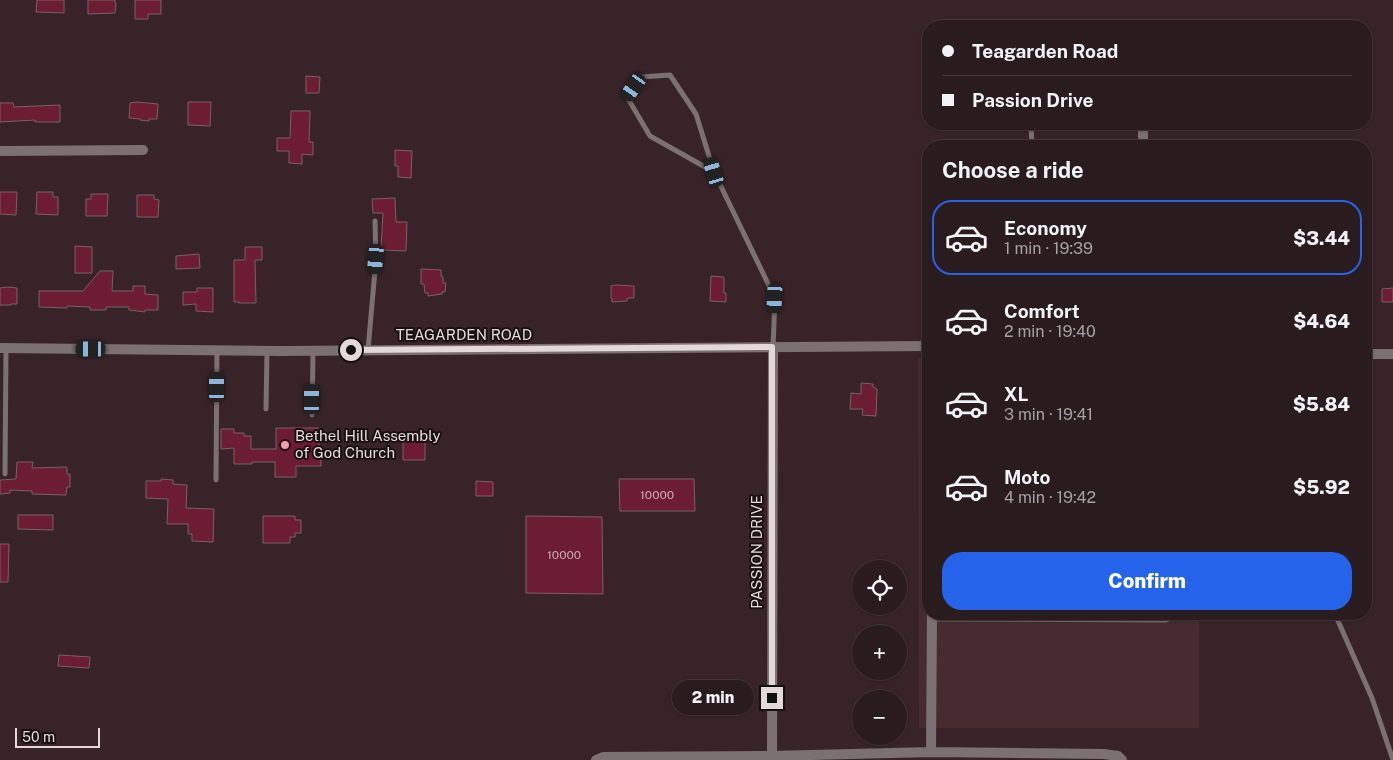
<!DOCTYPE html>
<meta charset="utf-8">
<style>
body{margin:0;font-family:"Public Sans",sans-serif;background:#36282b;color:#f1f3f6;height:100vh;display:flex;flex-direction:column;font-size:19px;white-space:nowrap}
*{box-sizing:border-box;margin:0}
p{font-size:16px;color:#a5a1a4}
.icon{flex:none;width:28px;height:28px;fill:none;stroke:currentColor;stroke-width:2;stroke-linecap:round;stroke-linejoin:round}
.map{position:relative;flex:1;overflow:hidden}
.details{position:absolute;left:922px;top:140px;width:450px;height:480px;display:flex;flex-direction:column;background:#2a1b1e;border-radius:20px;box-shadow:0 1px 4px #0004,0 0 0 1px #46393c}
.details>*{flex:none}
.top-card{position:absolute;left:922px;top:20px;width:450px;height:110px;border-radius:20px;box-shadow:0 1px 4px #0004,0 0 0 1px #46393c;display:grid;align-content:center;height:110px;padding:0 20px;background:#2a1b1e}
.tools{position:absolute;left:852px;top:560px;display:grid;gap:10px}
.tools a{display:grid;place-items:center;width:55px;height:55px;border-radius:50%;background:#2a1b1e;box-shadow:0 1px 4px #0004,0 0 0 1px #46393c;font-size:25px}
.scale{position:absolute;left:15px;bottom:12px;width:85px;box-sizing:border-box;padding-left:5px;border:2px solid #e5d8da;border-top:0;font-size:14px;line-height:18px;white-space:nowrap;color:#e5d8da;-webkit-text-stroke:4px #191012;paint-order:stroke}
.end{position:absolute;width:22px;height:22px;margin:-11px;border:6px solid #e5d8da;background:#111;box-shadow:0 0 0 2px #111}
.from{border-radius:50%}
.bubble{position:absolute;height:35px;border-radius:18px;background:#2a1b1e;box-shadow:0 1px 4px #0004,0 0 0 1px #46393c;font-size:16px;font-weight:800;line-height:35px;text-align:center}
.car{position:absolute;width:15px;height:30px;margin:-15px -8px;border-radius:6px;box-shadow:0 0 4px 1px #0007;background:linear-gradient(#222 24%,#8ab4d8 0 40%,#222 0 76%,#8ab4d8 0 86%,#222 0)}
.top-card b{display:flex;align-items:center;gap:18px;height:48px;font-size:19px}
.top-card b+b{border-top:1px solid #46393c}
.top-card i{width:12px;height:12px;background:#f1f3f6}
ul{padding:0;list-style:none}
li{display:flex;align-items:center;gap:15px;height:75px;margin:0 10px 8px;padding:0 10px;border:2px solid transparent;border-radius:20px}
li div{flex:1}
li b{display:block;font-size:19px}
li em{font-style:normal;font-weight:800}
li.current{border-color:#2563eb}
li>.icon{width:45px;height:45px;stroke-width:1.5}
h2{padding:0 20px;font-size:22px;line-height:60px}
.button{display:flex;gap:10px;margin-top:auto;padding:10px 20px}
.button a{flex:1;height:58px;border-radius:20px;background:#2563eb;color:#fff;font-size:20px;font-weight:800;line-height:58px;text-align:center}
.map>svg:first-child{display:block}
</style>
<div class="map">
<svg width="1393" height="760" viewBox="0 0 1393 760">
<rect width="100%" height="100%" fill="#382428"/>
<path fill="#462c30" d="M 918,358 L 929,358 L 929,614 L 1199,614 L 1199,728 L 919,728 Z"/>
<path fill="#6c1c33" stroke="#786165" d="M 37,0 L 64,0 L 64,13 L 36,12 Z
M 88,0 L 115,0 L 115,3 L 116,3 L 115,13 L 88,14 Z
M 135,0 L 161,0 L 161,14 L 148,14 L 148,19 L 135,19 Z
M 306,76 L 320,77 L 319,93 L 306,93 Z
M 137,102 L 158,104 L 157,119 L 149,119 L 149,121 L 140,120 L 140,119 L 129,118 L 130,103 Z
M 188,102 L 211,102 L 210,126 L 188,125 Z
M 0,103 L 13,103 L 14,107 L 60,105 L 60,122 L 35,122 L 35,120 L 0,122 Z
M 291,111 L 310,111 L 309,142 L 313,142 L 313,155 L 302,154 L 302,164 L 289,163 L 289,151 L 277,151 L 277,138 L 290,138 Z
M 395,150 L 412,151 L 411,178 L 398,177 L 398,166 L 395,166 Z
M 0,192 L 17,192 L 16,215 L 0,214 Z
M 37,192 L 53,192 L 53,197 L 58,197 L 58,215 L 36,214 Z
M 91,194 L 108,194 L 107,216 L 86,216 L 86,199 L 91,199 Z
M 137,195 L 154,195 L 154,199 L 159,200 L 158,217 L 137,217 Z
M 395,198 L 396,222 L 407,222 L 406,251 L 381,250 L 383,213 L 373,213 L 372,199 Z
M 75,246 L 92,247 L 92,273 L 75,273 Z
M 245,247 L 262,247 L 262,260 L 255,260 L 256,303 L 239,303 L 239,302 L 234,302 L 234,260 L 245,260 Z
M 199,254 L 200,268 L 176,269 L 176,256 Z
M 421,269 L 441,270 L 441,276 L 443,277 L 443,283 L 446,283 L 445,292 L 442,292 L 442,294 L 428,296 L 428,293 L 425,293 L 424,284 L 421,284 Z
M 100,271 L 113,271 L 112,291 L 133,291 L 133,286 L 145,286 L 145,294 L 158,295 L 158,310 L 145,310 L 145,312 L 129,310 L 129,307 L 106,307 L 106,310 L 90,310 L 90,307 L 67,306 L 67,308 L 39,307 L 39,291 L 83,291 Z
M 711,276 L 724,277 L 724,293 L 726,293 L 726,302 L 710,301 Z
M 616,285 L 634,286 L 634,298 L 627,298 L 627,301 L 612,302 L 612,298 L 611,298 L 611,286 Z
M 8,287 L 17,288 L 17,304 L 11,304 L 11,305 L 0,305 L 0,288 Z
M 197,288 L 213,288 L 213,312 L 196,311 L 196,304 L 183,305 L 183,292 L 197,292 Z
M 1393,288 L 1393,302 L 1382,302 L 1382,289 Z
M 861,383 L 873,384 L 873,387 L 877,389 L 876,416 L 862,415 L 863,409 L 850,409 L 851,393 L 861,394 Z
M 276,428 L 319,428 L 319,454 L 321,454 L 321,466 L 296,466 L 296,477 L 275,477 L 275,462 L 252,462 L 252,464 L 234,464 L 234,448 L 221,449 L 221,429 L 234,429 L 234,433 L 244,433 L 244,436 L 251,436 L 251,449 L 276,449 Z
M 403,441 L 425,441 L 425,460 L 403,460 Z
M 17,462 L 33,462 L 32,468 L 67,467 L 67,474 L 70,474 L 70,487 L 67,487 L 66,495 L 32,494 L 32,491 L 10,490 L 10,493 L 0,494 L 0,480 L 16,479 Z
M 161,479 L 173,480 L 173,484 L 187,485 L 186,508 L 214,509 L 213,542 L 192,541 L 192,534 L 188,534 L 188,524 L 167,524 L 168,499 L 146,498 L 146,481 L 161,481 Z
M 619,479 L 694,479 L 695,511 L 620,511 Z
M 476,481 L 493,482 L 493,496 L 476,496 Z
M 18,515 L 53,515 L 53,530 L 18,529 Z
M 263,516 L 295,516 L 295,520 L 301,520 L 301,533 L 295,533 L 295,537 L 290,537 L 290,543 L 263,543 Z
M 526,516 L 602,517 L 603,594 L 526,593 Z
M 0,544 L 9,544 L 8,582 L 0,582 Z
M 59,655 L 90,657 L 89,668 L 58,666 Z"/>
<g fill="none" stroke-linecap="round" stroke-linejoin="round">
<path stroke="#7b7072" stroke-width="5" d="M 1031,124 L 1032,146
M 714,172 L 650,136 L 627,97 L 641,77 L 670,75 L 696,114 L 714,172 L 775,298 L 773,347
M 368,350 L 376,259 L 375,221
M 266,409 L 267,351
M 312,415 L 313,351
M 5,474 L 6,348
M 216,480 L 217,350
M 1335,614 L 1372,698 L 1393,760
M 932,619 L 1166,620 L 1177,616 L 1178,614"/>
<path stroke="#7b7072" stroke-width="10" d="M 1143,146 L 1143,124
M 0,151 L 143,150
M 931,752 L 932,614
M 772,756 L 773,347
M 596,760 L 603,757 L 772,756 L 931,752 L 1104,754 L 1118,756 L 1122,760"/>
<path stroke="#7b7072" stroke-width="10" d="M 0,348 L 282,351 L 929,346
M 1366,354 L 1393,354"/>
</g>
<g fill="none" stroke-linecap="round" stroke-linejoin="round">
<path stroke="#e5d8da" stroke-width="6" d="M 351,350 L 772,347 L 772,698"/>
</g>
<circle fill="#f39aab" stroke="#191012" stroke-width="2" cx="285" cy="445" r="5"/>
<g text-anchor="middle" stroke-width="4" stroke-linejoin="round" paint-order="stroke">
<g font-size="12" fill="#c7a9b0">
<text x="657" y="499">10000</text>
<text x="564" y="559">10000</text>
</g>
<g font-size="15" fill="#e5d8da" stroke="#191012">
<text x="464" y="340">TEAGARDEN ROAD</text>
<text transform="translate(757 552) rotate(-90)" y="5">PASSION DRIVE</text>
</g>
<g font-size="15" fill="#e5d8da" stroke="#191012" text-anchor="start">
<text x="295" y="441">Bethel Hill Assembly<tspan x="295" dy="17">of God Church</tspan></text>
</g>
</g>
</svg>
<div class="tools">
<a><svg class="icon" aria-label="locate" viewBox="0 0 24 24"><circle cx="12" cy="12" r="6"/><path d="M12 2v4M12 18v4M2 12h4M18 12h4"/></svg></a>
<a>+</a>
<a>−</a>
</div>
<div class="scale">50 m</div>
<i class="end from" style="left:351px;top:350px"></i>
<i class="end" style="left:772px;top:698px"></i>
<div class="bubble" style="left:672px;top:680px;width:82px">2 min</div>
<i class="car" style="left:634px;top:87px;rotate:215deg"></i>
<i class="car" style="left:714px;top:172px;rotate:343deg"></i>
<i class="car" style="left:376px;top:259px;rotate:185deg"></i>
<i class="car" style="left:775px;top:298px;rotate:183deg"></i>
<i class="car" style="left:91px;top:349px;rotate:270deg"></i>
<i class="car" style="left:217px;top:387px;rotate:0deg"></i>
<i class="car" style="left:312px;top:399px;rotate:0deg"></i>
<div class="top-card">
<b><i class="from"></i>Teagarden Road</b>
<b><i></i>Passion Drive</b>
</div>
<section class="details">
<h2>Choose a ride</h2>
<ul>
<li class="current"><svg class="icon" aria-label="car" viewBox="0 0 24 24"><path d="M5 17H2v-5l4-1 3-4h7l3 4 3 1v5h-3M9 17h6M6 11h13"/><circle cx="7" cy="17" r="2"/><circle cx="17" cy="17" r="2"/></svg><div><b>Economy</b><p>1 min · 19:39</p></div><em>$3.44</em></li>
<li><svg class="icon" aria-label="car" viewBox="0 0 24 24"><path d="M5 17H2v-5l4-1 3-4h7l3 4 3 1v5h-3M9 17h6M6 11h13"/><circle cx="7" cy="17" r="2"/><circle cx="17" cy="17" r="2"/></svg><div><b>Comfort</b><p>2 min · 19:40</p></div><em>$4.64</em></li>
<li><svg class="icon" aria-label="car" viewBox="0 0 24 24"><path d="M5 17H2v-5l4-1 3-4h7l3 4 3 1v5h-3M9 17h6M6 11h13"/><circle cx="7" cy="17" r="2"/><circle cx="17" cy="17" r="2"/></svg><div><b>XL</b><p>3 min · 19:41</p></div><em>$5.84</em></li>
<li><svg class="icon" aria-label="car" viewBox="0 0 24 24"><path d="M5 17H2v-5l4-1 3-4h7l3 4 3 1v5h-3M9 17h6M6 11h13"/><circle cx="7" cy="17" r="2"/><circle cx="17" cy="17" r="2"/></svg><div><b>Moto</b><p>4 min · 19:42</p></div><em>$5.92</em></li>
</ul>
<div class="button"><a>Confirm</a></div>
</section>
</div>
